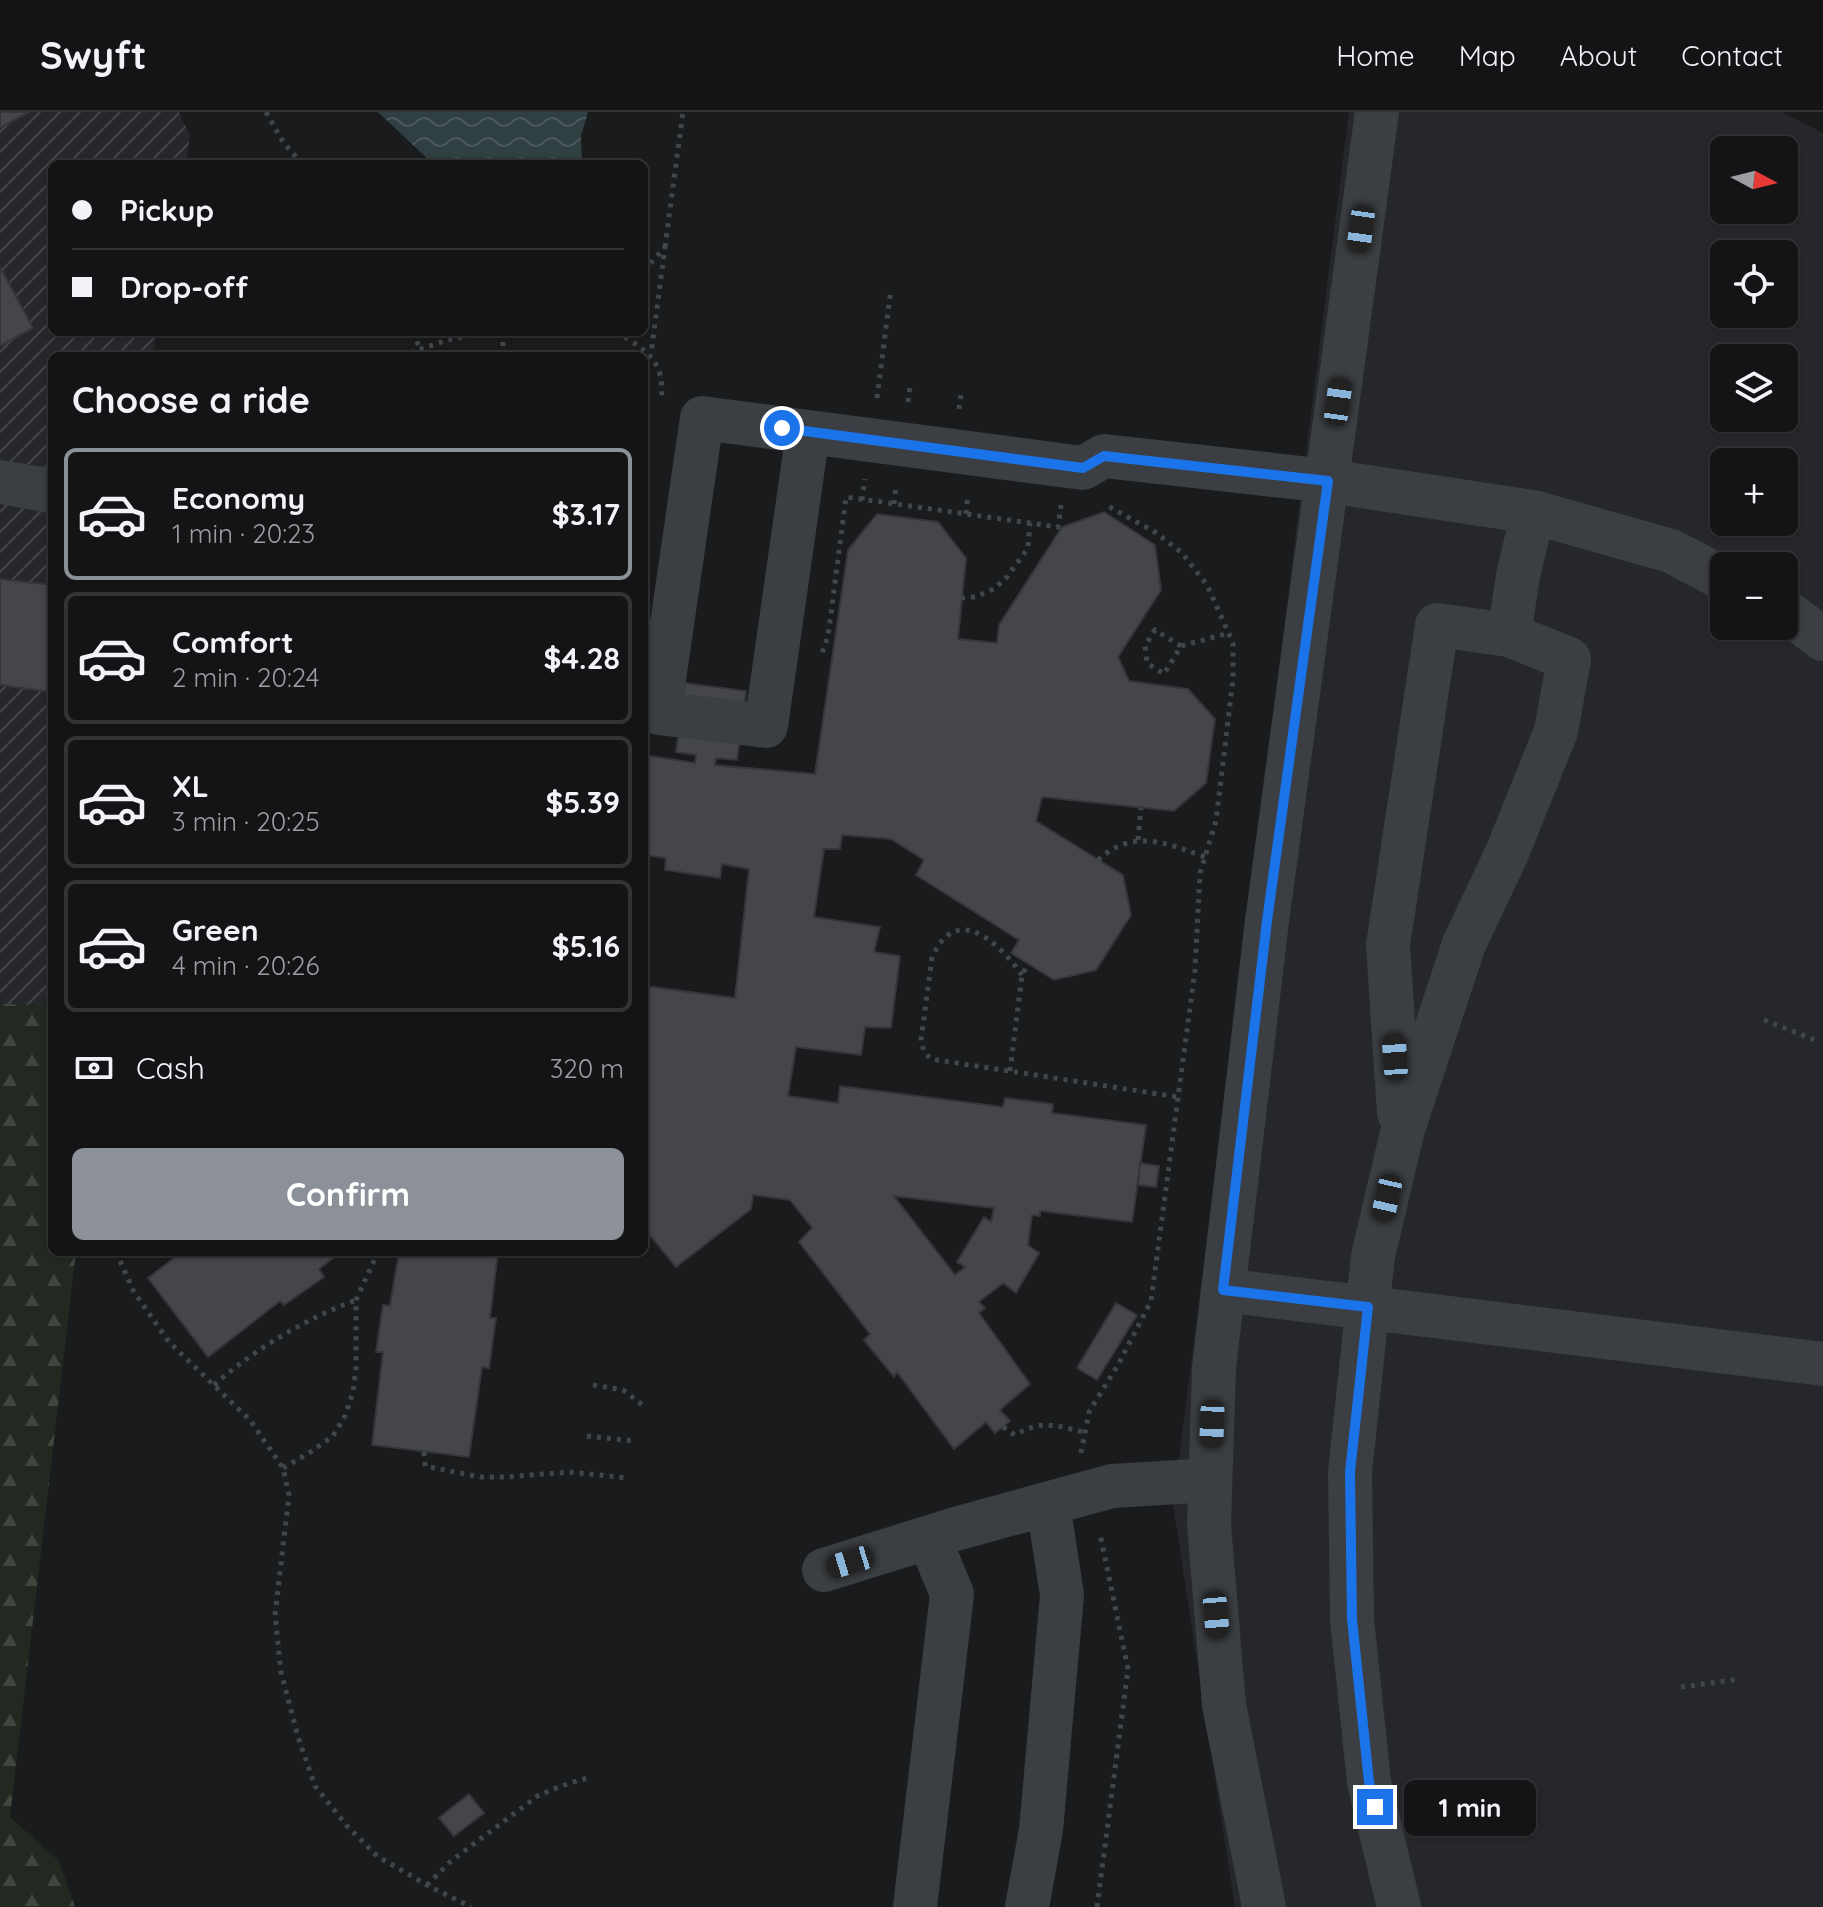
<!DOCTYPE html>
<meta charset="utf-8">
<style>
body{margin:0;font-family:Quicksand,sans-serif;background:#212123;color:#f1f3f6;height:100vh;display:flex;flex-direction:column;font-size:30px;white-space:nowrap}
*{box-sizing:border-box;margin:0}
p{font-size:26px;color:#9d9ea1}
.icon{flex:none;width:44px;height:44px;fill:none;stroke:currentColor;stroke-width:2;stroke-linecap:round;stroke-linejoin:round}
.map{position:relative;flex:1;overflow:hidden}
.side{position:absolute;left:48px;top:240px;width:600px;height:904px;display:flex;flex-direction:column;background:#141416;border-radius:12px;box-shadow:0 2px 6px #0004,0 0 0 2px #333335}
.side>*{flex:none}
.hud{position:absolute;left:48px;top:48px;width:600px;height:176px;border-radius:12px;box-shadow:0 2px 6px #0004,0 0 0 2px #333335;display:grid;align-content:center;height:176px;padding:0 24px;background:#141416}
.needle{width:52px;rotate:97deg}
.controls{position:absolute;left:1710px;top:24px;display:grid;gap:16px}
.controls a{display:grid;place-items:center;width:88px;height:88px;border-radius:12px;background:#141416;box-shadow:0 2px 6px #0004,0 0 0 2px #333335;font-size:40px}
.end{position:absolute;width:36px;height:36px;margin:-18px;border:10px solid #1a73e8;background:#fff;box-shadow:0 0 0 4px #fff}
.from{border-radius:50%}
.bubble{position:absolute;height:56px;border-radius:12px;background:#141416;box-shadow:0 2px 6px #0004,0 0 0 2px #333335;font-size:26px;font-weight:800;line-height:56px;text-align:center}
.car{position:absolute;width:24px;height:48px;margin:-24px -12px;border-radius:10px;box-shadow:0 0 6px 2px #0007;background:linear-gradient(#222 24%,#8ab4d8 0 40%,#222 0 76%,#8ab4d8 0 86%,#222 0)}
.hud b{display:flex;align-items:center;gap:28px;height:76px;font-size:30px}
.hud b+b{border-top:2px solid #333335}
.hud i{width:20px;height:20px;background:#f1f3f6}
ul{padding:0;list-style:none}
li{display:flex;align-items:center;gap:24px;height:132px;margin:0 16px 12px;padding:0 8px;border:4px solid #333335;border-radius:12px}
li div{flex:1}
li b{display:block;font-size:30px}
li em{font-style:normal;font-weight:800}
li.selected{border-color:#8c9099}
li>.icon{width:72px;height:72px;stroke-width:1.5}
h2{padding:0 24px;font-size:36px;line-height:96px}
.pay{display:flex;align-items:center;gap:20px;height:88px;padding:0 24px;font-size:30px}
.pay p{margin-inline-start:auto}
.button{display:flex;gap:16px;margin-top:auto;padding:16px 24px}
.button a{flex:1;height:92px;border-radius:12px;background:#8c9099;color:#fff;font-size:32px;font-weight:800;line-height:92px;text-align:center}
header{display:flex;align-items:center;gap:48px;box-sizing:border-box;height:112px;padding:0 40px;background:#141416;border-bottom:2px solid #333335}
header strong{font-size:38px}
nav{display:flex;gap:44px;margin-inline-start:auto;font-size:28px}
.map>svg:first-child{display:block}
</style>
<header>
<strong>Swyft</strong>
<nav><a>Home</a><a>Map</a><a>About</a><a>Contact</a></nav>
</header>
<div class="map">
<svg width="1823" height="1795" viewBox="0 0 1823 1795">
<defs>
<pattern id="industrial-furrows" width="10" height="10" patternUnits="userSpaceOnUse" patternTransform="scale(2)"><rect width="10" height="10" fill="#26272a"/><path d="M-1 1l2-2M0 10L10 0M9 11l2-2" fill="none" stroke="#434447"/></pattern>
<pattern id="forest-firs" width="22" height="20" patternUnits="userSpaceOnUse" patternTransform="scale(2)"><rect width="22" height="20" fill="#212920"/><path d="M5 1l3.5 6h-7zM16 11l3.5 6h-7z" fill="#3f463e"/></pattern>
<pattern id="water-waves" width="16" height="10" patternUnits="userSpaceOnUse" patternTransform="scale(2)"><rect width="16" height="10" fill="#2f3f42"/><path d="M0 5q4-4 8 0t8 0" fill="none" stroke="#4a585b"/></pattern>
</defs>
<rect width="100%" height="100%" fill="#1a1b1d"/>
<path fill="#26272a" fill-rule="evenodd" d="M 1349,0 L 1781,0 L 1823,21 L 1823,1795 L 1235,1795 L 1173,1393 ZM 1724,38 L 1784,38 L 1784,98 L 1724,98 ZM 1724,142 L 1784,142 L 1784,202 L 1724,202 ZM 1724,246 L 1784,246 L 1784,306 L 1724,306 ZM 1724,350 L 1784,350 L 1784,410 L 1724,410 ZM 1724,454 L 1784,454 L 1784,514 L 1724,514 Z"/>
<path fill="url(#industrial-furrows)" d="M 0,0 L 179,0 L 190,24 L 186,52 L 52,52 L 52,220 L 157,220 L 153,244 L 52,244 L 52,848 L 44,895 L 0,891 Z"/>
<path fill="url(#forest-firs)" d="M 52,867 L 52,1140 L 76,1140 L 10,1705 L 59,1749 L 75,1795 L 0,1795 L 0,891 L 44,895 L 49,868 Z"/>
<path fill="url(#water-waves)" d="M 378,0 L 588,0 L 581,24 L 582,52 L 433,52 Z"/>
<path fill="#44464a" stroke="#343639" stroke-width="2" fill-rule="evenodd" d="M 0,0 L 29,0 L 0,16 Z
M 0,155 L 33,216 L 0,234 Z
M 1104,400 L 1155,433 L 1161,478 L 1118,545 L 1129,569 L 1188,577 L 1215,607 L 1206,671 L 1174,699 L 1042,685 L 1036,709 L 1123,763 L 1131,803 L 1096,858 L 1054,868 L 1011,841 L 1019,828 L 916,763 L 924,748 L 891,727 L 842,723 L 840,737 L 824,737 L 814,805 L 880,815 L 874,840 L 900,844 L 891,916 L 865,915 L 861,943 L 796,935 L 788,984 L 838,991 L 840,974 L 1003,995 L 1005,986 L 1053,992 L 1052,1001 L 1146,1013 L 1132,1110 L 1040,1099 L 1040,1104 L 1032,1103 L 1028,1133 L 1039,1141 L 1016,1181 L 1003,1171 L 979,1190 L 985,1196 L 979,1201 L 1030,1272 L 1000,1298 L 1010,1309 L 1003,1315 L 995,1321 L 986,1310 L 954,1337 L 897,1260 L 894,1265 L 864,1228 L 870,1222 L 799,1130 L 812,1116 L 790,1088 L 753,1083 L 751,1097 L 676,1155 L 644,1116 L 644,874 L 735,886 L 749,757 L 722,752 L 720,766 L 665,758 L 666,746 L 644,743 L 644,643 L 695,651 L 696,643 L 676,640 L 685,571 L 746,579 L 737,648 L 716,646 L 715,653 L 815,662 L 848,438 L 877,402 L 938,410 L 966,446 L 958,527 L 997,531 L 999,513 L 1062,415 ZM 894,1084 L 994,1096 L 991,1110 L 984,1105 L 957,1150 L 965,1155 L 955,1163 Z
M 0,467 L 52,473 L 52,580 L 0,573 Z
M 1140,1051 L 1159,1054 L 1156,1075 L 1138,1073 Z
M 182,1140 L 341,1140 L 319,1157 L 324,1165 L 284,1193 L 280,1189 L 208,1245 L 148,1166 Z
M 399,1140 L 498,1140 L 490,1206 L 496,1206 L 489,1256 L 482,1255 L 469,1345 L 372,1333 L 383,1240 L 376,1240 L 383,1193 L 390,1194 Z
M 1116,1191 L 1137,1203 L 1097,1268 L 1077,1256 Z
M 469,1682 L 484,1701 L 454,1724 L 439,1706 Z"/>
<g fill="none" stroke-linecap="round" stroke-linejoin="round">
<path stroke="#414649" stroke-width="5" stroke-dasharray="4 6" stroke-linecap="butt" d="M 266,0 L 283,30 L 302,52
M 665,135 L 683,0
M 644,159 L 665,135 L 651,242
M 413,220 L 420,237
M 616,220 C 647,238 666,250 661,289
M 401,244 L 447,228 L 488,220
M 503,244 L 503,220
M 877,286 L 891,177
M 908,290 L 910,275
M 959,297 L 961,282
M 862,388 L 865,367
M 894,392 L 896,374
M 966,402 L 968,382
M 961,486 L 975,485 L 994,477 L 1007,465 L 1028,436 L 1030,411
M 1181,534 L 1155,518 L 1145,534 L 1147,551 L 1164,562 L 1181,534 L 1229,521
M 822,540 L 825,535 L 829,517 L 846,385 L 1058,415 L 1061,393
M 1138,728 L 1141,696
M 1098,748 C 1133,716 1166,731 1205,745
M 1022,863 C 999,831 956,789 932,846 L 921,928 L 924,940 L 931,947 L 1178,985
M 1764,908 L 1815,928
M 1010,959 L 1022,863 L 1028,852
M 116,1140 L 134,1180 L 169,1230 L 250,1308 L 283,1356 L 289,1383 L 275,1503 L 281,1560 L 298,1625 L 315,1674 L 347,1714 L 377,1744 L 427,1773 L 471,1795
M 214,1273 C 255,1237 305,1207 356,1188
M 593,1273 L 623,1278 L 645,1295
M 1003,1315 L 1015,1323 C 1043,1307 1055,1314 1084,1320
M 587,1324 L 633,1329
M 424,1340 L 425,1354 L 480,1365 L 506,1365 L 569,1360 L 628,1366
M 1081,1341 L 1089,1300 L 1119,1251 L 1151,1189 L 1195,858 L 1200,761 L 1216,709 L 1233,567 L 1233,531 L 1207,473 L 1182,441 L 1155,420 L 1104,392
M 283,1356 L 309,1341 L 333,1324 L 345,1304 L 353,1280 L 356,1256 L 356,1188 L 378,1140
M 1681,1575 L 1740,1567
M 427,1773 L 451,1749 L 539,1683 L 567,1672 L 591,1665
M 1097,1795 L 1128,1557 L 1100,1422"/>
<path stroke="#3b3e42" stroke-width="44" d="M 808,320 L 766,614 L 659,601 L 702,306 L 1083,356 L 1104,344 L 1328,369 L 1533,400 L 1671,439 L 1724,467
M 0,370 L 52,379
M 1784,498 L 1823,527
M 1399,1001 L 1388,833 L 1437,513 L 1509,523
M 1223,1178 L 1823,1252
M 824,1458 L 959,1416 L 1112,1374 L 1210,1368
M 915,1795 L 952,1482 L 929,1426
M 1027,1795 L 1041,1718 L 1062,1483 L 1048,1392
M 1264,1795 L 1224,1593 L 1209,1413 L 1214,1256 L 1267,809 L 1377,0
M 1399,1795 L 1369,1670 L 1352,1507 L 1350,1360 L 1373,1144 L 1403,1017 L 1464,832 L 1507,741 L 1556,619 L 1569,547 L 1509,523 L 1518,464 L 1533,400"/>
</g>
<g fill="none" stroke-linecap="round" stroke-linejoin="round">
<path stroke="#1a73e8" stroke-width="10" d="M 782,316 L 1083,356 L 1104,344 L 1328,369 L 1267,809 L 1223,1178 L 1368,1195 L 1350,1360 L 1352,1507 L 1369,1670 L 1375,1695"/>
</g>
</svg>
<div class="controls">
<a><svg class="needle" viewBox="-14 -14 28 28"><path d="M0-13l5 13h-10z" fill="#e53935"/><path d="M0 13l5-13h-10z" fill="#9d9ea1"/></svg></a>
<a><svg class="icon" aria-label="locate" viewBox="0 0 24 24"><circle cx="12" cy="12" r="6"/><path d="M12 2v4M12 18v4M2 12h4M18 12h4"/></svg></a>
<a><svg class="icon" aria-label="layers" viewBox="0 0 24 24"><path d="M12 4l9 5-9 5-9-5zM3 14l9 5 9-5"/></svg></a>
<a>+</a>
<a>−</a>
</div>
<i class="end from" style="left:782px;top:316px"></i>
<i class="end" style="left:1375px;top:1695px"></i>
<div class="bubble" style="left:1404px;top:1668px;width:132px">1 min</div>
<i class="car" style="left:1361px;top:117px;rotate:188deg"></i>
<i class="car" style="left:1338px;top:290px;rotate:8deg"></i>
<i class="car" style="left:1395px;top:945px;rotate:356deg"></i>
<i class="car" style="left:1387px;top:1086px;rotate:193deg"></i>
<i class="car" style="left:1212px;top:1312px;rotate:182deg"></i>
<i class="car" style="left:850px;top:1450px;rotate:253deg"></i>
<i class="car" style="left:1216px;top:1503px;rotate:175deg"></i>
<div class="hud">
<b><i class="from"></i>Pickup</b>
<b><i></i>Drop-off</b>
</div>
<section class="side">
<h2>Choose a ride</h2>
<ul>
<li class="selected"><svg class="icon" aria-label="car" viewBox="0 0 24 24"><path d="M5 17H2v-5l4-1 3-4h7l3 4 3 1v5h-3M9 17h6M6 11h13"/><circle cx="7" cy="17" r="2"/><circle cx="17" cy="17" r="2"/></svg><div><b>Economy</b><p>1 min · 20:23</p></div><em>$3.17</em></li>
<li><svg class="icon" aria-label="car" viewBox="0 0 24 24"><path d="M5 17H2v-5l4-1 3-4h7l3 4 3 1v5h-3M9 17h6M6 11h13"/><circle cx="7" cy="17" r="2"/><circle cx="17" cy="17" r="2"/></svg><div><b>Comfort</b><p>2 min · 20:24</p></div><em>$4.28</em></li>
<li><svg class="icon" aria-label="car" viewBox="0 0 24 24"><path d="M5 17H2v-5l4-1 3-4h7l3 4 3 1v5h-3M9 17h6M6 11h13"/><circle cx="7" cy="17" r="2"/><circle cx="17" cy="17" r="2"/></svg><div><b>XL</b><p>3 min · 20:25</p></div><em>$5.39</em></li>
<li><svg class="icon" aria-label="car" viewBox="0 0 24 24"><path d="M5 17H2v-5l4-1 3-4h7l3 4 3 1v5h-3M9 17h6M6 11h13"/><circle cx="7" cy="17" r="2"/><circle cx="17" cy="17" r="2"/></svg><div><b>Green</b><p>4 min · 20:26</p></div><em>$5.16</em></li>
</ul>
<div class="pay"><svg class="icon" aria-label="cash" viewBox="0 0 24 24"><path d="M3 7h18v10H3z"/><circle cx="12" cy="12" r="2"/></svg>Cash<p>320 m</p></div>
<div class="button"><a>Confirm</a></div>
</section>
</div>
